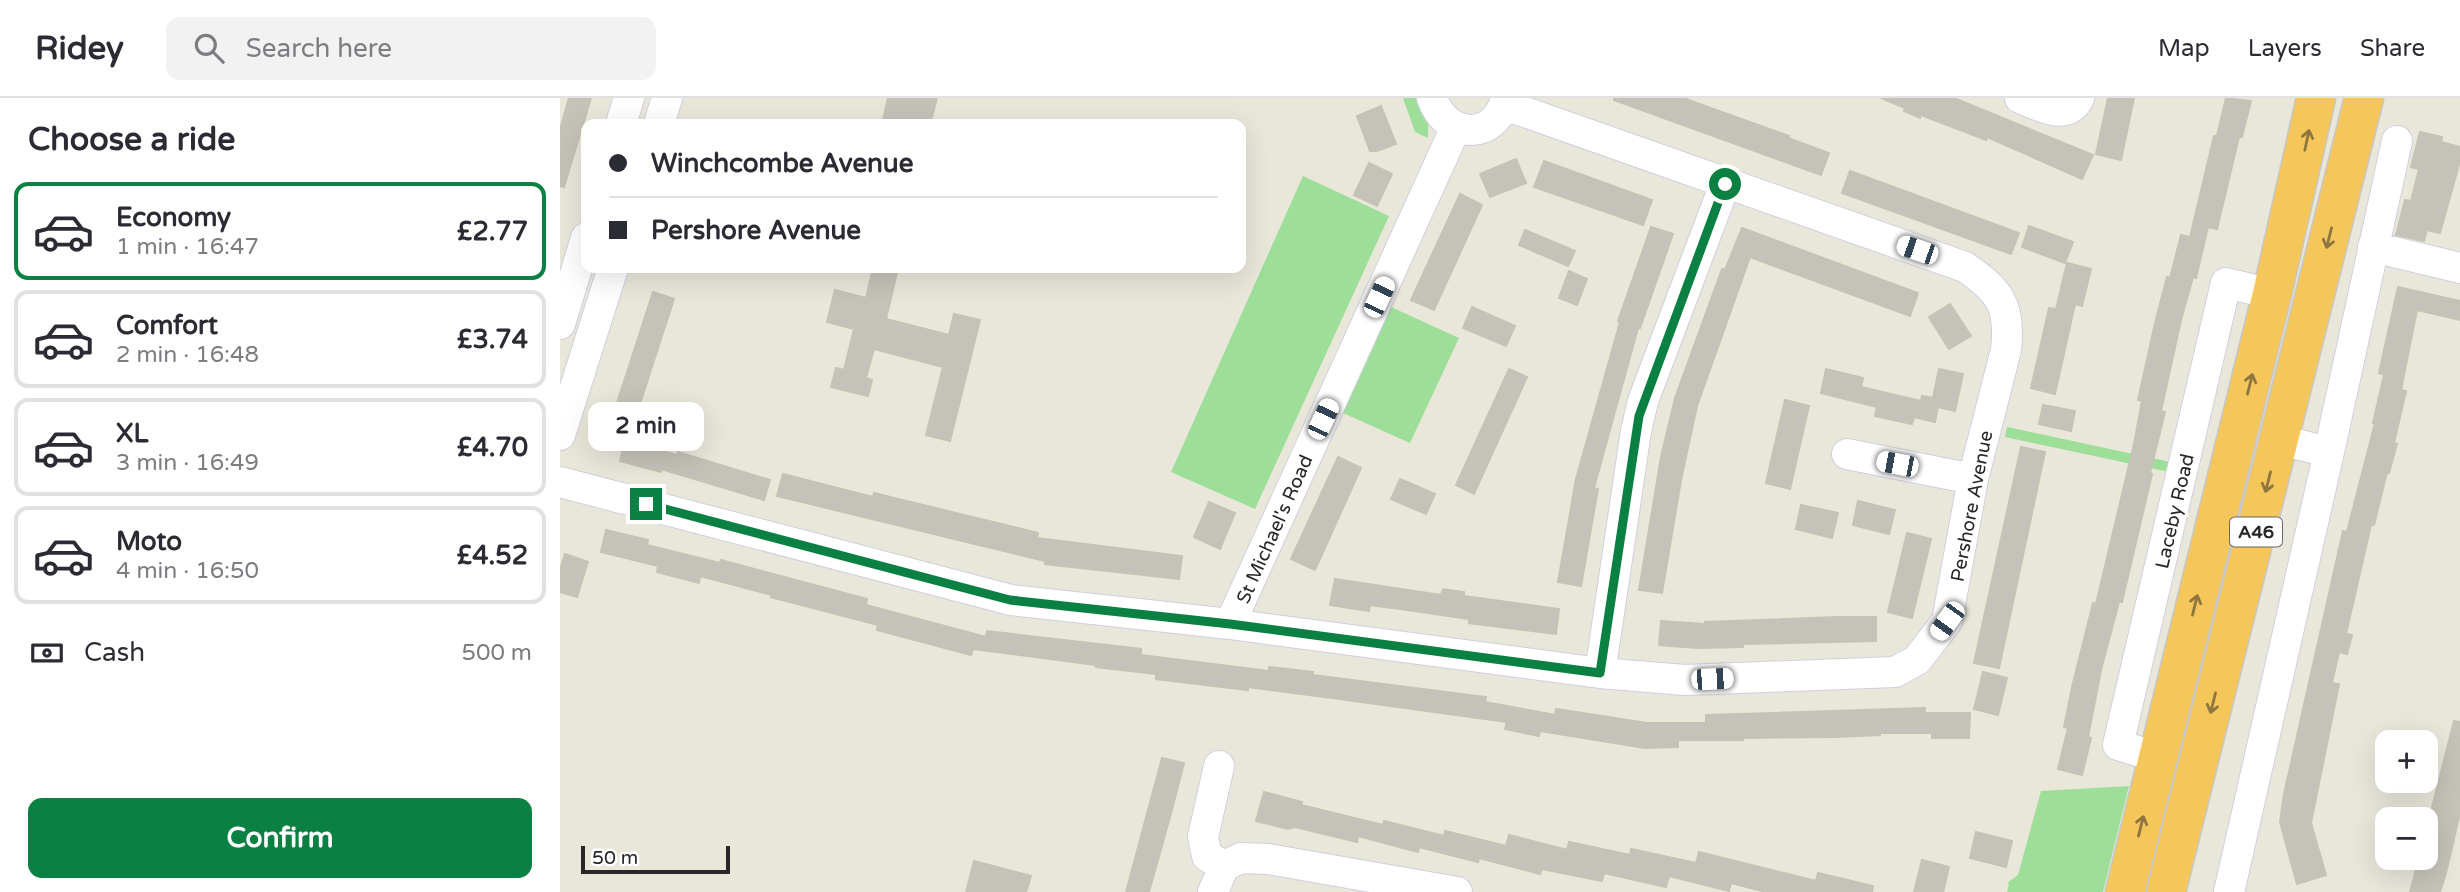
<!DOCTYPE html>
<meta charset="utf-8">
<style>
body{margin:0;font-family:"Varela Round",sans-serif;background:#f2f2f3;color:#2b2b33;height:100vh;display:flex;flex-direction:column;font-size:26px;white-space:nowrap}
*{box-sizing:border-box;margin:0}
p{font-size:23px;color:#7c7c81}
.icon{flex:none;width:38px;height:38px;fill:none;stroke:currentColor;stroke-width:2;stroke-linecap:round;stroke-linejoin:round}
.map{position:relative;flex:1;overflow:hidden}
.panel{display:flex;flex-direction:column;background:#fff;width:560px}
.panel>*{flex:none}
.guide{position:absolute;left:21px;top:21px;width:665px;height:154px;border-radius:14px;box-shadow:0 7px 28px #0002;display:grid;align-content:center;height:154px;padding:0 28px;background:#fff}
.tools{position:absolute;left:1815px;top:632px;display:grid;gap:14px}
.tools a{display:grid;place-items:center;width:63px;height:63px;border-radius:14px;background:#fff;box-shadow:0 7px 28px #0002;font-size:35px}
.scale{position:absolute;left:21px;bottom:18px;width:149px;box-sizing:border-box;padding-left:7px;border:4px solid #272727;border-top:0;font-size:19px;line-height:24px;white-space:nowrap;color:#272727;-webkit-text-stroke:5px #fff;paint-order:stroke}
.end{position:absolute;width:32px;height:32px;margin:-16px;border:9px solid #0b8043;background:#fff;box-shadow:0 0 0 4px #fff}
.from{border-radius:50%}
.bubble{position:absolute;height:49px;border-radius:14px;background:#fff;box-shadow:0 7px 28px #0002;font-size:23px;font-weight:800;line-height:49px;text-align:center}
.car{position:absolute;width:21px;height:42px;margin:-21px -10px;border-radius:9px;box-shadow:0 0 5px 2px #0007;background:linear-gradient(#fff 24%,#345 0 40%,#fff 0 76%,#345 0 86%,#fff 0)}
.guide b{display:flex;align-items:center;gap:24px;height:66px;font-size:26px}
.guide b+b{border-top:2px solid #e1e1e2}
.guide i{width:18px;height:18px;background:#2b2b33}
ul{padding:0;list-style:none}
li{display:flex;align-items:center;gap:21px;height:98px;margin:0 14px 10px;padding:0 14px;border:4px solid #e1e1e2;border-radius:14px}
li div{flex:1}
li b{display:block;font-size:26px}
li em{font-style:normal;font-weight:800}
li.selected{border-color:#0b8043}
li>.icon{width:63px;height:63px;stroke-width:1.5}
h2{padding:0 28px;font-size:32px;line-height:84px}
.pay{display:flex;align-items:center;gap:18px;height:77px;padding:0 28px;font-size:26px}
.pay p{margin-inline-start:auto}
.primary-button{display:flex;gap:14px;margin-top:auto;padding:14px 28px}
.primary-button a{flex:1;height:80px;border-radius:14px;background:#0b8043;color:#fff;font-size:28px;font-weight:800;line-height:80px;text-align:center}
header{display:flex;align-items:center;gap:42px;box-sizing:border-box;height:98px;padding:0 35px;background:#fff;border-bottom:2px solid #e1e1e2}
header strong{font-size:33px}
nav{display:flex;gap:38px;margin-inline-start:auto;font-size:24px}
.search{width:490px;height:63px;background:#f2f2f3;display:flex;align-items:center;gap:18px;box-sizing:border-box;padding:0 24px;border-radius:14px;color:#7c7c81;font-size:26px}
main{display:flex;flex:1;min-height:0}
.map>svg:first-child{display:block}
</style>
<header>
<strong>Ridey</strong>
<div class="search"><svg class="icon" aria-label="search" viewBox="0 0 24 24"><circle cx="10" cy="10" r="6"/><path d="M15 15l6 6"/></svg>Search here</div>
<nav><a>Map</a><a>Layers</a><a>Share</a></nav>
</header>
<main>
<section class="panel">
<h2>Choose a ride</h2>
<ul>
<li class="selected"><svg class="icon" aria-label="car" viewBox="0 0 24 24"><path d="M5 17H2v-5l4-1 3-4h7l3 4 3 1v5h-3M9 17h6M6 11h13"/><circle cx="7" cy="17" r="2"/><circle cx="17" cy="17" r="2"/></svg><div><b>Economy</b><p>1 min · 16:47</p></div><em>£2.77</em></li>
<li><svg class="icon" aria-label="car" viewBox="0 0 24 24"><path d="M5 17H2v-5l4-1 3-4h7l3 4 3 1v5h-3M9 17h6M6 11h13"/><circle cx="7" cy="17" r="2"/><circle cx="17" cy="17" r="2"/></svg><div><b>Comfort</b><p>2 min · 16:48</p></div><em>£3.74</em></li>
<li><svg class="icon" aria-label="car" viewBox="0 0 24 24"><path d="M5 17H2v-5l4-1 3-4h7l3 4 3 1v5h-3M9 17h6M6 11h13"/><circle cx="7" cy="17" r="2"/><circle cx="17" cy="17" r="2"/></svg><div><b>XL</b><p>3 min · 16:49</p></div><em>£4.70</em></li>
<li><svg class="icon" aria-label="car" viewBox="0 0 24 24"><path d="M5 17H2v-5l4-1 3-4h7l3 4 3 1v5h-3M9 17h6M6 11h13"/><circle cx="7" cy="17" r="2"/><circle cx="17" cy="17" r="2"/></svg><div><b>Moto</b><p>4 min · 16:50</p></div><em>£4.52</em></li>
</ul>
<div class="pay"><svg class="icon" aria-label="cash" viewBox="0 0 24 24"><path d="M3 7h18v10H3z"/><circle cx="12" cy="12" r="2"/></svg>Cash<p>500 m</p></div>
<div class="primary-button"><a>Confirm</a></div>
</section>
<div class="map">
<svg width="1900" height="794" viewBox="0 0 1900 794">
<rect width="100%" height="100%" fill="#e9e7da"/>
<path fill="#9dde98" d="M 843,0 L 859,0 L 868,26 L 868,40 L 855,34 Z
M 743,78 L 829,118 L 695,411 L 611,374 Z
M 831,209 L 899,240 L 850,345 L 783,315 Z
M 1447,329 L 1610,364 L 1609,374 L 1445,339 Z
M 1569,688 L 1543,794 L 1447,794 L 1449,786 L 1447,785 L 1458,777 L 1481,693 Z"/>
<path fill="#c5c3b9" stroke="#c4c3b4" stroke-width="2" d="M 9,0 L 31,0 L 4,89 L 0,88 L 0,31 Z
M 328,0 L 377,0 L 370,26 L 322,26 Z
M 1054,0 L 1123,0 L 1229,38 L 1228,40 L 1269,55 L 1261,77 L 1054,2 Z
M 1321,0 L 1394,0 L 1533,57 L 1522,81 L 1427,39 L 1426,42 L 1361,17 L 1360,20 L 1344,13 L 1345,10 Z
M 1548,0 L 1574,0 L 1561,62 L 1536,56 Z
M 1666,0 L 1691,3 L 1682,39 L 1679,39 L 1657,131 L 1648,129 L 1636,180 L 1633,179 L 1621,222 L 1601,313 L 1605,314 L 1590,375 L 1592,376 L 1562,504 L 1559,504 L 1541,572 L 1528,639 L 1531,640 L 1522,677 L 1498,671 L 1508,630 L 1504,629 L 1513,585 L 1533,505 L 1536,506 L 1574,346 L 1582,303 L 1578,302 L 1596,221 L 1607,179 L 1610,180 L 1621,137 L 1630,139 L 1654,38 L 1657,38 Z
M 821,8 L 836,46 L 817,53 L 810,53 L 797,18 Z
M 1860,34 L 1882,39 L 1881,44 L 1900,49 L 1900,63 L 1880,135 L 1867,132 L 1864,143 L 1836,137 L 1845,102 L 1851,103 L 1859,71 L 1851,69 Z
M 956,61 L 966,85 L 930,99 L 920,76 Z
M 984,63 L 1092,102 L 1083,127 L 974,89 Z
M 809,65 L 832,76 L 817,108 L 794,97 Z
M 1290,73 L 1459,135 L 1451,156 L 1282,95 Z
M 900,96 L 922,107 L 874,212 L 851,202 Z
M 1469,128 L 1513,144 L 1505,165 L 1462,149 Z
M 1091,129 L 1113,136 L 1080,230 L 1078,230 L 1034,390 L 1038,391 L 1021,488 L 998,484 L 1016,381 L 1060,224 L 1058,223 Z
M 1182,130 L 1358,195 L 1350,218 L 1190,159 L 1137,308 L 1121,382 L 1102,495 L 1079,492 L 1101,359 L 1115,300 L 1162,171 L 1165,172 Z
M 965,132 L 1015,153 L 1008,168 L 959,147 Z
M 1507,165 L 1531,171 L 1522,208 L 1515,206 L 1495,296 L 1471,290 L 1489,210 L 1496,211 Z
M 313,170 L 338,170 L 326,221 L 389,237 L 394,216 L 420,222 L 390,343 L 366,337 L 383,269 L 314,251 L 306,280 L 312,282 L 308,298 L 271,289 L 276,270 L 284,272 L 294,231 L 267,224 L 275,192 L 306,200 Z
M 1009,173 L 1027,181 L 1017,207 L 999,200 Z
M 1838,189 L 1900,203 L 1900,222 L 1857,212 L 1841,292 L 1846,293 L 1834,345 L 1837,346 L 1829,375 L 1827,374 L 1814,427 L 1811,427 L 1786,536 L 1792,537 L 1787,556 L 1779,554 L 1772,585 L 1779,586 L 1751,725 L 1766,777 L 1737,786 L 1720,724 L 1724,696 L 1783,433 L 1787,434 L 1815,325 L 1813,325 L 1824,277 L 1819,275 Z
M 93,194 L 114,201 L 77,315 L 56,308 Z
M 1390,206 L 1411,238 L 1389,251 L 1369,219 Z
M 912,209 L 955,228 L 946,248 L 903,230 Z
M 949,271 L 967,279 L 914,396 L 896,387 Z
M 1266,271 L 1303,280 L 1301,289 L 1361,303 L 1362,298 L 1373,300 L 1379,271 L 1403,276 L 1395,313 L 1378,309 L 1375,324 L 1354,319 L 1352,326 L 1315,318 L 1317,309 L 1261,295 Z
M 1225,302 L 1249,308 L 1230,391 L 1206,385 Z
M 1483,307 L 1515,313 L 1511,333 L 1479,326 Z
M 65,343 L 117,357 L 118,354 L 210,382 L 204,402 L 101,371 L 101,374 L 60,363 Z
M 1461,349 L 1485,354 L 1439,570 L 1414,565 Z
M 778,359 L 801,370 L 755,472 L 731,461 Z
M 223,376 L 313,399 L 314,395 L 478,435 L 477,440 L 622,458 L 619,481 L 485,466 L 485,463 L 217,398 Z
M 840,381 L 875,396 L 866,416 L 831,401 Z
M 1298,403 L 1335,412 L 1329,436 L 1293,427 Z
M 649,404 L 675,415 L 660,451 L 634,439 Z
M 1241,407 L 1278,415 L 1272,440 L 1236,431 Z
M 46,432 L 88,442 L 87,447 L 160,465 L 161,462 L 307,501 L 306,507 L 426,539 L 427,533 L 581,551 L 581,557 L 709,573 L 709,569 L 753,574 L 753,577 L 926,599 L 925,604 L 995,617 L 996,611 L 1087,625 L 1146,625 L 1146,617 L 1365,610 L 1365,615 L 1410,615 L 1409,640 L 1372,640 L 1372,635 L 1320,635 L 1320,637 L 1275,639 L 1183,640 L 1183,642 L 1118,642 L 1118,649 L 1085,650 L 980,633 L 979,638 L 945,631 L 947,624 L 772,600 L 688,589 L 688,592 L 596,581 L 596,576 L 536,569 L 536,567 L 413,551 L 411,557 L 317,532 L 318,527 L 211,499 L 212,497 L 140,478 L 139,485 L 97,474 L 98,468 L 41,454 Z
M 1347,435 L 1371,441 L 1352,520 L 1328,514 Z
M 5,456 L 28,464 L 17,499 L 0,494 L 0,472 Z
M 775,481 L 881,497 L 883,491 L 904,494 L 904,498 L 999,511 L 996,536 L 909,525 L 909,521 L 840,511 L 810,507 L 809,513 L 770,507 Z
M 1278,519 L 1316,519 L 1316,543 L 1183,546 L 1183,549 L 1137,550 L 1099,547 L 1101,523 L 1145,526 L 1145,524 Z
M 1423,574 L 1447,580 L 1438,617 L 1414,611 Z
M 1894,623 L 1900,624 L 1900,715 L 1886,775 L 1880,794 L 1850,794 L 1859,760 L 1866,760 L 1866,733 Z
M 602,660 L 624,665 L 610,719 L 589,794 L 566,794 Z
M 704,694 L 742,704 L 741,707 L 823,727 L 824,723 L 884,738 L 885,733 L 946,748 L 949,737 L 1007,752 L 1009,744 L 1070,757 L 1071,751 L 1136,765 L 1139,754 L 1256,783 L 1258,775 L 1313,788 L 1312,794 L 1206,794 L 1171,785 L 1169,793 L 1109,778 L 1106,789 L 1044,775 L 1042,783 L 982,771 L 980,776 L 919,760 L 918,764 L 859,749 L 858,754 L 798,738 L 797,744 L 735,729 L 728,731 L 696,723 Z
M 1416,734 L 1452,743 L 1446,769 L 1410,760 Z
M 1362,762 L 1389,769 L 1383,794 L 1354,794 Z
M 414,763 L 471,778 L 466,794 L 406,794 Z"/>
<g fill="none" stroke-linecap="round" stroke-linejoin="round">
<defs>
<path id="minor" d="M 872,0 C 886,41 935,44 946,0
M 1460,0 C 1479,8 1508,24 1519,0
M 61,26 L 69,0
M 99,26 L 107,0
M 1813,149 L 1900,170
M 0,226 L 26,140
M 0,337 L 53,170
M 1719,342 L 1769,354
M 1287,356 L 1413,381
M 0,384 L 451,502 L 670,526 L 1040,575 L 1125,582 L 1335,574 L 1357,562 L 1387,523 L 1413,381 L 1446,252 C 1451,208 1440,193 1405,169 L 945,7
M 670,526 L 896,29
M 1040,575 L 1076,333 L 1083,303 L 1165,86
M 1597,659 L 1558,647 L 1666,185 L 1712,196
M 659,668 L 643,739 L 647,758 L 664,768
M 653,794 L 664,768 L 681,760 L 708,761 L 897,794
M 1669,794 L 1769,354 L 1837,43"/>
<path id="highway" d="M 1565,794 L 1712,196 L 1756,0
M 1606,794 L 1804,0"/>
</defs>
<use href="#minor" stroke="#d0cfe0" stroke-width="32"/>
<use href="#highway" stroke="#c7c7c7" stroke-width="41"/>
<use href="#minor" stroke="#fff" stroke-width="30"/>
<use href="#highway" stroke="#f5c659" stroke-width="38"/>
</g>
<defs><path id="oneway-shaft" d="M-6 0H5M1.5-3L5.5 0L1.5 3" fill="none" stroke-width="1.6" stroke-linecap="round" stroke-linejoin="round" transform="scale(1.75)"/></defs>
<g stroke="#8e7640">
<use href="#oneway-shaft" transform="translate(1747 42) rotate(-78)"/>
<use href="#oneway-shaft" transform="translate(1769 140) rotate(104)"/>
<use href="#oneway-shaft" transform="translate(1690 286) rotate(-76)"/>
<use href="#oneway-shaft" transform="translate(1708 384) rotate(104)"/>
<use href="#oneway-shaft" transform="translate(1635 507) rotate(-76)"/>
<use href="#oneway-shaft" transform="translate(1653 605) rotate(104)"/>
<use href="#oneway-shaft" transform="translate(1581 728) rotate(-76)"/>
</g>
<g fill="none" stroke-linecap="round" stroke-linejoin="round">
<path stroke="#0b8043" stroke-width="9" d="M 86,406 L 450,502 L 670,526 L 1040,575 L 1079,318 L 1165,86"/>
</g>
<g text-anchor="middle" stroke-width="7" stroke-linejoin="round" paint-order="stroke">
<rect fill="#fff" stroke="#686868" stroke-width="2" x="1670" y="419.5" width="52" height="29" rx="5"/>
<g font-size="18" font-weight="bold" fill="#272727">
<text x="1696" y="440">A46</text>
</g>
<g font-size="19" fill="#272727" stroke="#fff">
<text transform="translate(1411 408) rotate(-79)" y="7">Pershore Avenue</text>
<text transform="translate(1614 413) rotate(-77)" y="7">Laceby Road</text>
<text transform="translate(714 431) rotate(-66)" y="7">St Michael's Road</text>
</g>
</g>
</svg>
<div class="tools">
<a>+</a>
<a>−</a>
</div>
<div class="scale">50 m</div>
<i class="end from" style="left:1165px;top:86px"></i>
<i class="end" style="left:86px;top:406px"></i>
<div class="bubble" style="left:28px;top:304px;width:116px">2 min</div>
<i class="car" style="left:1357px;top:152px;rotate:289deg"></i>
<i class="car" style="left:819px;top:199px;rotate:25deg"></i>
<i class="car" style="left:763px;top:321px;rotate:25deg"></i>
<i class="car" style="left:1337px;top:366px;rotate:281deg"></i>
<i class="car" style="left:1387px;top:523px;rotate:216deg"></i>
<i class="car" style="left:1152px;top:581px;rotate:88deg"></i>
<div class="guide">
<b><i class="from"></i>Winchcombe Avenue</b>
<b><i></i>Pershore Avenue</b>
</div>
</div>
</main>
